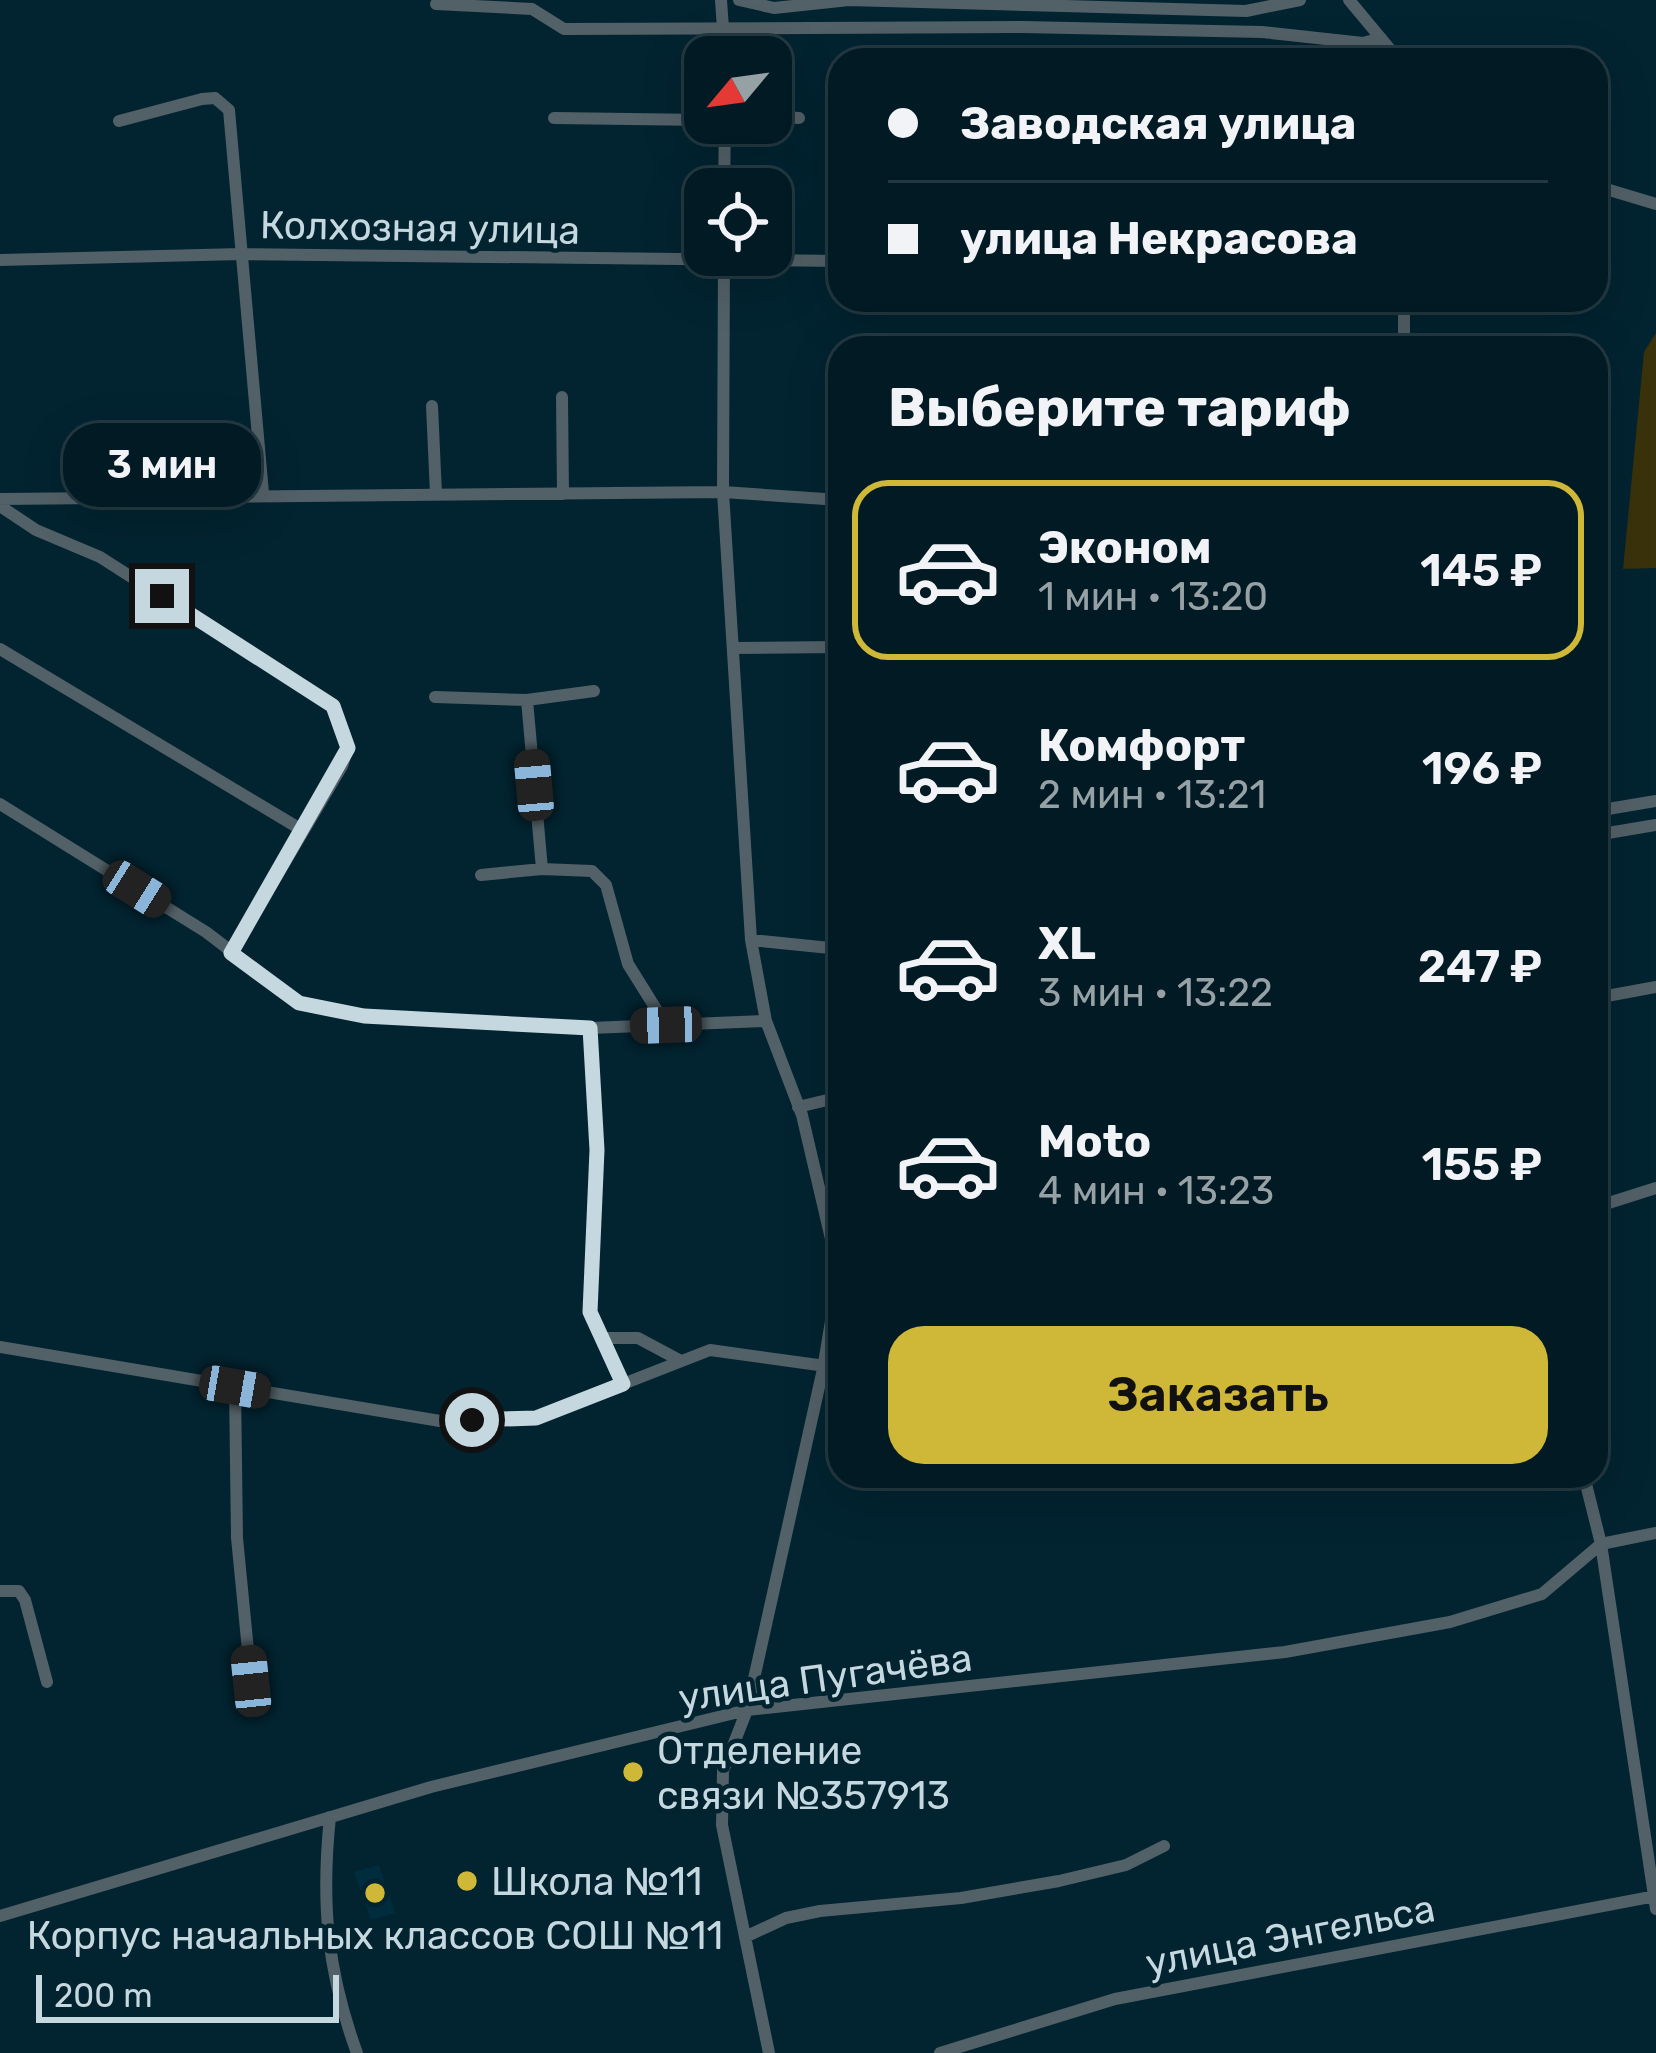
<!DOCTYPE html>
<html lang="ru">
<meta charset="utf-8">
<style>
body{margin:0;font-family:Rubik,sans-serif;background:#102731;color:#f1f3f6;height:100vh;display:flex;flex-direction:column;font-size:45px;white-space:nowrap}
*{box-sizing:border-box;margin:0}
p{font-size:39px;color:#96a1a6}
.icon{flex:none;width:66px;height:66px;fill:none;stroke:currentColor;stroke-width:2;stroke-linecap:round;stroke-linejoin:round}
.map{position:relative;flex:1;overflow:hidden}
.panel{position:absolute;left:828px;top:336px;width:780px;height:1152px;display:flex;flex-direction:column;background:#021a24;border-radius:36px;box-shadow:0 12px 48px #0002,0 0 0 3px #233841}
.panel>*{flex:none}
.banner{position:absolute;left:828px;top:48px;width:780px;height:264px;border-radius:36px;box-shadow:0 12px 48px #0002,0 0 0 3px #233841;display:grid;align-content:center;height:264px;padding:0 60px;background:#021a24}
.needle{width:78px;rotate:241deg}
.tools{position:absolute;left:684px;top:36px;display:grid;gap:24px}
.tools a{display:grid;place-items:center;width:108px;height:108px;border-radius:24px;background:#021a24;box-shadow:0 12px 48px #0002,0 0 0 3px #233841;font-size:60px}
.scale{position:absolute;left:36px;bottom:30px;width:303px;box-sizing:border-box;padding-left:12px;border:6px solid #c5d7df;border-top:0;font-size:33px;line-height:42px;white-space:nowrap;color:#c5d7df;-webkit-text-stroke:9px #022330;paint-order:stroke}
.end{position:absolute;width:54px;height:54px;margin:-27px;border:15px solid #c5d7df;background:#111;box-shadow:0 0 0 6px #111}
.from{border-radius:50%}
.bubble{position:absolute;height:84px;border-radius:36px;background:#021a24;box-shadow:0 12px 48px #0002,0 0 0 3px #233841;font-size:39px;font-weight:600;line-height:84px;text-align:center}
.car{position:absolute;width:36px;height:72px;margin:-36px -18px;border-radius:15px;box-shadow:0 0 9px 3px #0007;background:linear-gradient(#222 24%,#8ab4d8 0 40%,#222 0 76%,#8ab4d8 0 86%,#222 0)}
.banner b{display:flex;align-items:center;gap:42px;height:114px;font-size:45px}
.banner b+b{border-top:3px solid #233841}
.banner i{width:30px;height:30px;background:#f1f3f6}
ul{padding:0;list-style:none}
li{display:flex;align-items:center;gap:36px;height:180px;margin:0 24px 18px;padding:0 36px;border:6px solid transparent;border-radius:36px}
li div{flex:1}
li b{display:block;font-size:45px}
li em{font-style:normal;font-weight:600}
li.selected{border-color:#cfb837}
li>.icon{width:108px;height:108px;stroke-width:1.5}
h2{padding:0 60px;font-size:54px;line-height:144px}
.action{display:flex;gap:24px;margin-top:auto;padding:24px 60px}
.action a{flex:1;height:138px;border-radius:36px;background:#cfb837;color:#111;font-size:48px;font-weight:600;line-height:138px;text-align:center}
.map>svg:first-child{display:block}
</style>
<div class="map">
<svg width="1656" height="2053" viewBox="0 0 1656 2053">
<rect width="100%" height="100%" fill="#022330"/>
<path fill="#002d3d" d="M 379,1865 L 395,1913 L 371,1920 L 354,1872 Z"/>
<path fill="#39320b" d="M 1656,333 L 1656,568 L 1623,569 L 1644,352 Z"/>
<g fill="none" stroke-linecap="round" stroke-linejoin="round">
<path stroke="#526067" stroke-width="12" d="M 721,0 L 725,57
M 739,0 L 774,8 L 849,0 L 1246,11 L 1300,0
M 1349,0 L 1399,60
M 436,4 L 532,9 L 564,29 L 1023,27 L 1262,32 L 1363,43 L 1381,38
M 771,116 L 799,118
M 554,118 L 705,120
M 119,121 L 202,99 L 215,98 L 229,110 L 263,493
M 1596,186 L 1656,204
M 724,189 L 725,123
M 724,255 L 723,492 L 751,940 L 766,1021 L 802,1115 L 839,1273 L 823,1369 L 747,1710 L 723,1771 L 722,1825 L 769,2053
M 0,260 L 241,254 L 840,261
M 1404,348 L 1404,300
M 562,397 L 563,494
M 432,406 L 436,494
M 0,499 L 723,492 L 840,500
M 0,506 L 36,530 L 100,557 L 333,706 L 348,748 L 342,766 L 231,953
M 733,648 L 840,647
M 0,649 L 302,830
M 435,697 L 527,700 L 594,691
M 527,700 L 542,869 L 592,871 L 606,885 L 628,964 L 666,1025
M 0,804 L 206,932 L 299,1003 L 363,1016 L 590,1028 L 766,1021
M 1596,811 L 1656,801
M 1596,835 L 1656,825
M 481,875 L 542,869
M 751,940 L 840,949
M 1596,998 L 1656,987
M 590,1028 L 597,1150 L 590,1312 L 623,1384
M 798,1107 L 840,1097
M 1596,1207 L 1656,1188
M 601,1338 L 638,1338 L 681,1361
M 0,1347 L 440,1421 L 536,1418 L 710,1350 L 840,1368
M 235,1387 L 237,1538 L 251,1681
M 1584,1476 L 1601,1544 L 1656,1909
M 0,1591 L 19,1591 L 25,1600 L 47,1682
M 330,1817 C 321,1903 327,1971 357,2053
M 0,1916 L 431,1787 L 747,1710 L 1285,1652 L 1450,1622 L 1542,1594 L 1601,1544 L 1656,1533
M 745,1937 L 786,1918 L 820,1911 L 961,1898 L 1059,1881 L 1126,1865 L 1164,1846
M 940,2053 L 1115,1999 L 1656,1896"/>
</g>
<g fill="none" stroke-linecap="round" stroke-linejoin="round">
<path stroke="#c5d7df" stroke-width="15" d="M 162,596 L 333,706 L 348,748 L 231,953 L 299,1003 L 364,1016 L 590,1028 L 597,1150 L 590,1312 L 623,1384 L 536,1418 L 472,1420"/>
</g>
<g fill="#cfb837" stroke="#022330" stroke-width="4.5">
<circle cx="633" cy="1772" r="12"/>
<circle cx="467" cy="1881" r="12"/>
<circle cx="375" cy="1893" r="12"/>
</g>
<g text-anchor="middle" stroke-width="9" stroke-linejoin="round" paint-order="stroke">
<g font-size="39" fill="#c5d7df" stroke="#022330">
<text transform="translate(420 227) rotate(1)" y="14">Колхозная улица</text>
<text transform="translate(825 1677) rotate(-8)" y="14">улица Пугачёва</text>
<text transform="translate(1290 1935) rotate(-11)" y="14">улица Энгельса</text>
</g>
<g font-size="39" fill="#c5d7df" stroke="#022330" text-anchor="start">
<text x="657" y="1764">Отделение<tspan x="657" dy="45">связи №357913</tspan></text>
<text x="491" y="1895">Школа №11</text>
<text x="375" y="1949" text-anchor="middle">Корпус начальных классов СОШ №11</text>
</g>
</g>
</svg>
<div class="tools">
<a><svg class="needle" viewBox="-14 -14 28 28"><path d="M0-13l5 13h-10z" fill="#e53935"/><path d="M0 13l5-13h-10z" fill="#96a1a6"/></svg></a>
<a><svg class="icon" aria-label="locate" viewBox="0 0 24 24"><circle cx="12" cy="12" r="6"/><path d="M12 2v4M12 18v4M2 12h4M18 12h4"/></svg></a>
</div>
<div class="scale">200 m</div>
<i class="end from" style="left:472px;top:1420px"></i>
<i class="end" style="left:162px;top:596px"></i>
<div class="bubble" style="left:63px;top:423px;width:198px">3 мин</div>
<i class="car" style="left:534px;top:785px;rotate:355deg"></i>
<i class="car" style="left:137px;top:889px;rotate:122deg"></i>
<i class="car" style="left:666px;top:1025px;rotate:268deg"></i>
<i class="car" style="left:235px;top:1387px;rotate:100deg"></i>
<i class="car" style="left:251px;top:1681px;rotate:354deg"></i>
<div class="banner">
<b><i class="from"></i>Заводская улица</b>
<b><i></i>улица Некрасова</b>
</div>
<section class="panel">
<h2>Выберите тариф</h2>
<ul>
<li class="selected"><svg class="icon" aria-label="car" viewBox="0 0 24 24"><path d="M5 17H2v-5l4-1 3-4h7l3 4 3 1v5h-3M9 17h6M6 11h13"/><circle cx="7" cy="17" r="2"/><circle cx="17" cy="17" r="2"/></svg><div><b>Эконом</b><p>1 мин · 13:20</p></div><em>145 ₽</em></li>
<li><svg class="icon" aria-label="car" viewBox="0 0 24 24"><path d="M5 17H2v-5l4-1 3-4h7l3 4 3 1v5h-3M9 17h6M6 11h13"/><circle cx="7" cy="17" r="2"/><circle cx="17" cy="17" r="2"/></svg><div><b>Комфорт</b><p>2 мин · 13:21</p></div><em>196 ₽</em></li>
<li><svg class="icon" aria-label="car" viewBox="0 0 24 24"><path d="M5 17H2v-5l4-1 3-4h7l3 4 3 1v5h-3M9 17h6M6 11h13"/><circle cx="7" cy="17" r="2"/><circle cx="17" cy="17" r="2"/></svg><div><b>XL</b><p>3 мин · 13:22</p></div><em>247 ₽</em></li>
<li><svg class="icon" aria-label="car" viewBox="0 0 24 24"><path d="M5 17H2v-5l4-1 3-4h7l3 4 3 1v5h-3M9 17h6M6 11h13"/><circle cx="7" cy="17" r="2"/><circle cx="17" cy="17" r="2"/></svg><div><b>Moto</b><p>4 мин · 13:23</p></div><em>155 ₽</em></li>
</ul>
<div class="action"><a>Заказать</a></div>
</section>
</div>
